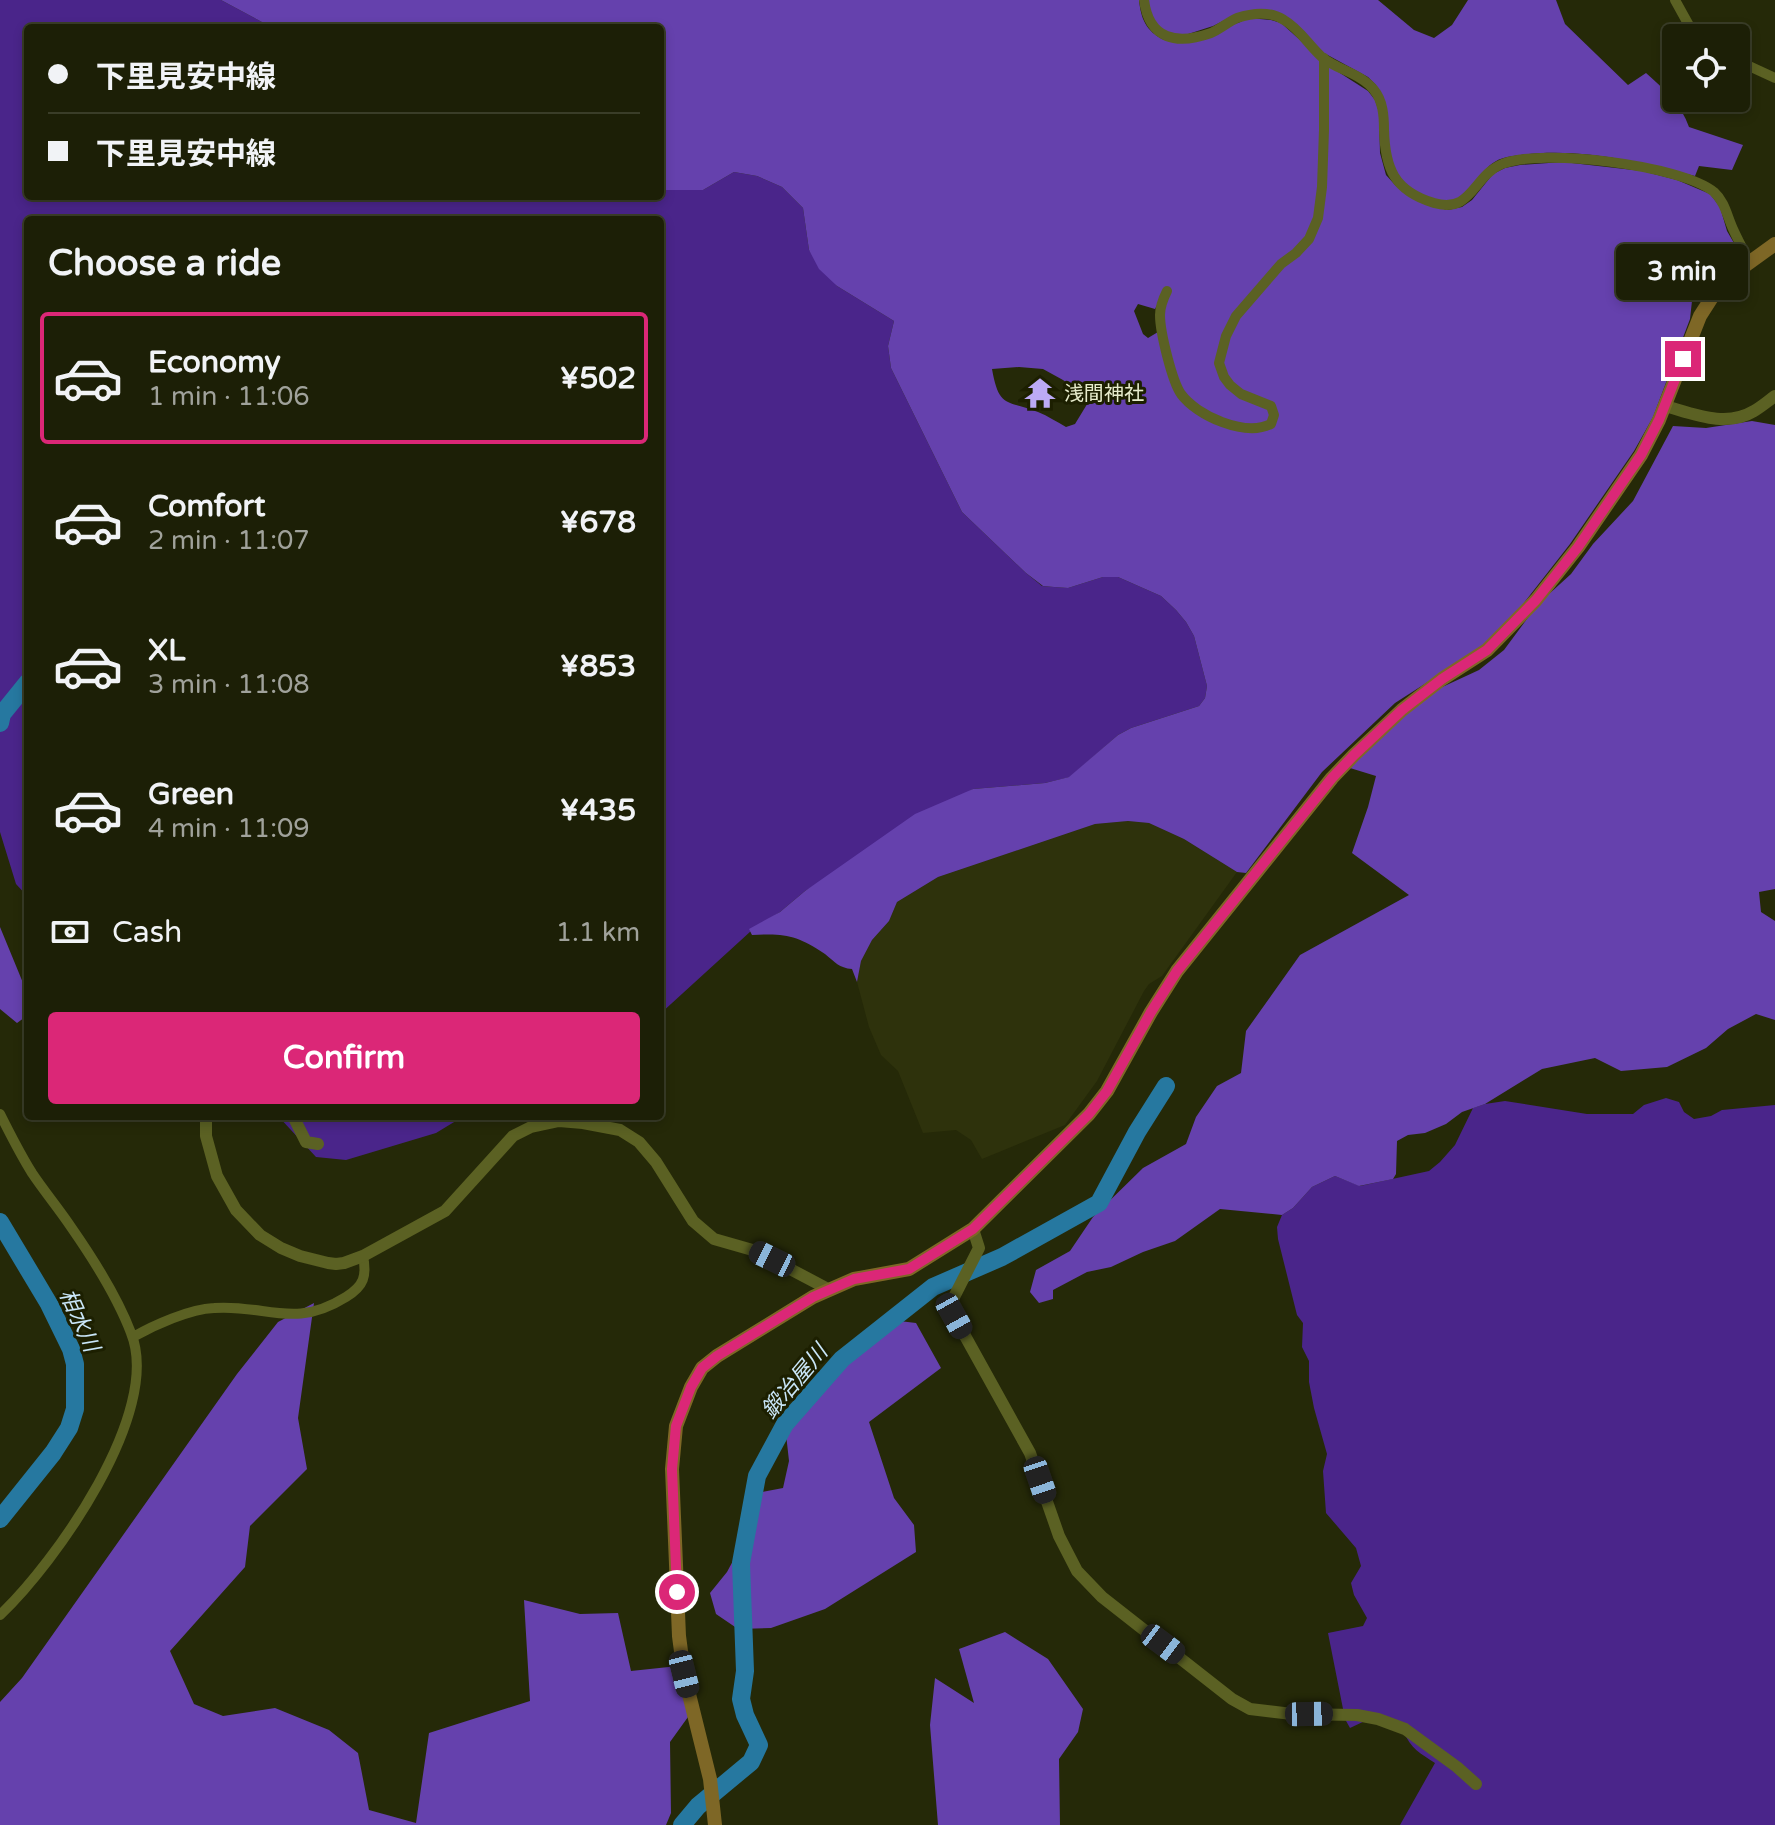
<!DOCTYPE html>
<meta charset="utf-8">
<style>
body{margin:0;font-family:"Varela Round","Noto Sans JP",sans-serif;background:#252710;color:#f1f3f6;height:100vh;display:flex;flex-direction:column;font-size:30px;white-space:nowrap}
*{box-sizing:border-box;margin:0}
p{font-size:26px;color:#a0a29b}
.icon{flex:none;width:44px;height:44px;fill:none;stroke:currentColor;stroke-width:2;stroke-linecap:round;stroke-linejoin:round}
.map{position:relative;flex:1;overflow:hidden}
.drawer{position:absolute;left:24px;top:216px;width:640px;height:904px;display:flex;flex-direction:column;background:#1c1f06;border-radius:8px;box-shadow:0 4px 12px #0003,0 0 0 2px #3a3d28}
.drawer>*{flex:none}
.guide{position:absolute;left:24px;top:24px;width:640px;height:176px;border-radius:8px;box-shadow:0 4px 12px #0003,0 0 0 2px #3a3d28;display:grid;align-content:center;height:176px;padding:0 24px;background:#1c1f06}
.controls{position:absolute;left:1662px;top:24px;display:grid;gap:16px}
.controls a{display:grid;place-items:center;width:88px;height:88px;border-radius:8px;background:#1c1f06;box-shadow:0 4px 12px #0003,0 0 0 2px #3a3d28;font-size:40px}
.end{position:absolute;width:36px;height:36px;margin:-18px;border:10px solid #db2777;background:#fff;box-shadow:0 0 0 4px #fff}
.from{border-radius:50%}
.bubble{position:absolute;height:56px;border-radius:8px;background:#1c1f06;box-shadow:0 4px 12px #0003,0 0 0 2px #3a3d28;font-size:26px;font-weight:800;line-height:56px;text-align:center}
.car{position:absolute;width:24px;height:48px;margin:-24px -12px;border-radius:10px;box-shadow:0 0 6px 2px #0007;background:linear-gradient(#222 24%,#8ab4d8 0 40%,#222 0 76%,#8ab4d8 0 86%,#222 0)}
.guide b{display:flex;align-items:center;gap:28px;height:76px;font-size:30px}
.guide b+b{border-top:2px solid #3a3d28}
.guide i{width:20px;height:20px;background:#f1f3f6}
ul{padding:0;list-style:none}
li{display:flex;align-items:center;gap:24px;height:132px;margin:0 16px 12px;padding:0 8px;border:4px solid transparent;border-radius:8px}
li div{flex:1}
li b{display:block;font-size:30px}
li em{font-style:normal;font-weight:800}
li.selected{border-color:#db2777}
li>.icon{width:72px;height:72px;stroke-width:1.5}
h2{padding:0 24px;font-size:36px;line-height:96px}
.pay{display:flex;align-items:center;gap:20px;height:88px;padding:0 24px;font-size:30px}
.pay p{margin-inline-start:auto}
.action{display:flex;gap:16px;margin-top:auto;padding:16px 24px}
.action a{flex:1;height:92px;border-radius:8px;background:#db2777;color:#fff;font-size:32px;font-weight:800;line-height:92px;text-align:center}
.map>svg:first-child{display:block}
</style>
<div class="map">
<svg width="1775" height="1825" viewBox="0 0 1775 1825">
<rect width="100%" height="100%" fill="#252908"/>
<path fill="#2e320c" d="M 1128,821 L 1149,823 L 1184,839 L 1237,872 L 1162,976 L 1149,984 L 1144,991 L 1097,1081 L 1065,1125 L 982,1159 L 971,1140 L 956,1130 L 923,1133 L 898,1071 L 881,1055 L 869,1027 L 857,982 L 861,961 L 872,940 L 889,921 L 897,902 L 938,877 L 1095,824 Z"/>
<path fill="#4a258a" d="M 0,0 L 221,0 L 273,28 L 28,28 L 28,196 L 660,196 L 660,190 L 703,190 L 734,172 L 757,176 L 782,187 L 803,208 L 809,250 L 837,286 L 894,321 L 888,346 L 891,368 L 962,512 L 1026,573 L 1042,586 L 1054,587 L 1068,588 L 1103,577 L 1118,577 L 1161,596 L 1176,610 L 1186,622 L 1194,636 L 1207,686 L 1205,698 L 1199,706 L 1131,728 L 1118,735 L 1070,777 L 1045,783 L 973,789 L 805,891 L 780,912 L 751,931 L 660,1014 L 660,220 L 28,220 L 28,897 L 16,884 L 0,832 Z
M 1666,1098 L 1679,1102 L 1684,1112 L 1694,1119 L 1711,1116 L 1722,1110 L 1775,1105 L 1775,1825 L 1400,1825 L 1435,1763 C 1421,1754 1410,1748 1404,1732 L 1369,1719 L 1350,1728 L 1345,1719 L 1328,1633 L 1363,1626 L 1367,1618 L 1354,1595 L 1351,1583 L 1361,1566 L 1356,1548 L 1326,1513 L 1323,1471 L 1327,1454 L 1314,1408 L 1309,1382 L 1309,1361 L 1302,1347 L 1303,1323 L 1297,1315 L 1278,1239 L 1277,1227 L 1282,1215 L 1293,1208 L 1312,1187 L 1335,1176 L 1360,1186 L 1429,1171 L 1440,1162 L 1455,1145 L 1473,1108 L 1485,1104 L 1505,1101 L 1587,1114 L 1633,1114 L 1644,1105 Z
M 278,1116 L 464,1116 L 436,1133 L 346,1160 L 316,1157 Z"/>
<path fill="#6541ad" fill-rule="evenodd" d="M 221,0 L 1139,0 C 1141,19 1146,31 1164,40 L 1238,23 L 1249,18 L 1271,20 L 1281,23 L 1329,66 L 1368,91 L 1375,100 L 1379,112 L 1380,153 L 1386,175 L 1396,186 L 1430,206 L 1448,210 L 1462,207 L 1472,200 L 1493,174 L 1505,168 L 1520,165 L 1563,162 L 1642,171 L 1677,180 L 1710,194 L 1720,207 L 1727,231 L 1738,250 L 1738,258 L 1734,266 L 1719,273 L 1692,301 L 1690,319 L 1653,417 L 1634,451 L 1570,544 L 1505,627 L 1484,646 L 1395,703 L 1322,772 L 1246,873 L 1237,872 L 1184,839 L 1149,823 L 1128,821 L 1095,824 L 938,877 L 897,902 L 889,921 L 872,940 L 861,961 L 857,982 L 852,969 C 839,968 835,962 825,954 C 797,935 785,933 752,935 L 749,929 L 780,912 L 805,891 L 915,814 L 973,789 L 1045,783 L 1069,777 L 1118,735 L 1131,728 L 1199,706 L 1205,698 L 1207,686 L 1194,636 L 1186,622 L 1176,610 L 1161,596 L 1118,577 L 1103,577 L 1068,588 L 1054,587 L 1043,586 L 1026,573 L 962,512 L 891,368 L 888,346 L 894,321 L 837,286 L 819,269 L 809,250 L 803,208 L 782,187 L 757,176 L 734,172 L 703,190 L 660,190 L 660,28 L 273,28 ZM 1165,290 L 1158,332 L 1148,338 L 1143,334 L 1134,311 L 1138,304 L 1155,309 ZM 1019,367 L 1043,369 L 1063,380 L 1086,397 L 1089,401 L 1075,424 L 1066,427 C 1057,422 1048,416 1038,412 C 1006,400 999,408 992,369 Z
M 1148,0 L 1378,0 L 1414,30 L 1434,38 L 1452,25 L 1468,0 L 1556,0 L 1565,24 L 1628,85 L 1646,73 C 1664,89 1681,104 1689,127 L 1743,145 L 1732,170 L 1699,166 L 1695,176 C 1635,160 1569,145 1507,157 C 1483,162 1479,184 1462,197 C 1455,202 1447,201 1439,200 C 1423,198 1401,184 1394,170 C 1391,163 1390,153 1389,146 C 1385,126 1380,106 1376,85 L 1368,77 L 1324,53 L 1284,15 L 1233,16 L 1213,26 L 1185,35 L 1166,33 L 1153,23 Z
M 1752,421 L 1775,425 L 1775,889 L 1759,892 L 1761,912 L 1775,921 L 1775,1020 L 1756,1014 L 1728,1029 L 1706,1048 L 1667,1067 L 1621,1071 L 1595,1058 L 1542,1069 L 1485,1104 L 1462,1112 L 1446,1124 L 1425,1133 L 1408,1135 L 1397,1141 L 1396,1174 L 1393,1179 L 1359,1186 L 1335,1176 L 1312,1187 L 1293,1208 L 1282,1215 L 1220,1209 L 1175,1241 L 1143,1252 L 1111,1267 L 1087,1272 L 1053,1290 L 1053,1299 L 1039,1303 L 1030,1292 L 1036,1270 L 1070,1251 L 1093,1217 L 1143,1168 L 1186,1144 L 1196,1117 L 1217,1086 L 1241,1073 L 1246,1031 L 1300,955 L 1409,895 L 1352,853 L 1368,807 L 1376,776 L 1350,768 L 1404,714 L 1438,689 L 1479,670 L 1504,650 L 1538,604 L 1571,574 L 1593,544 L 1633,501 L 1673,426 L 1706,428 Z
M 0,927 L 28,995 L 28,1015 L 17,1023 L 0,1009 Z
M 314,1303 L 298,1418 L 307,1469 L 250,1526 L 245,1567 L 170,1651 L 194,1704 L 223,1716 L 275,1708 L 329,1730 L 358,1753 L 369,1810 L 416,1823 L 429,1733 L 530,1701 L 524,1600 L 580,1614 L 618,1613 L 631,1671 L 678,1666 L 688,1717 L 670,1742 L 671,1813 L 666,1825 L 0,1825 L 0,1702 L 22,1678 L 237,1374 L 278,1322 Z
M 891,1320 L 916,1323 L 941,1368 L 869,1422 L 894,1498 L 914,1525 L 916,1552 L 825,1609 L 771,1628 L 738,1629 L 716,1614 L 710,1593 L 727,1572 L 742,1544 L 747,1502 L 762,1492 L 783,1488 L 789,1461 L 784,1416 L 811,1392 L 846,1352 Z
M 1005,1632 L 1048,1659 L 1083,1709 L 1078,1732 L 1059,1759 L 1060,1825 L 938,1825 L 930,1725 L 935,1678 L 974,1703 L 959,1649 Z"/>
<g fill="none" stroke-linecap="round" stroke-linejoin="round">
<path stroke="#2678a0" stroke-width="18" d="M 0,723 L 2,714 L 28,682
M 0,1222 L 49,1304 L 71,1349 L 75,1364 L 75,1409 L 69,1428 L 53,1453 L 0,1519
M 682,1825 L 698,1806 L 751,1762 L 759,1745 L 745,1715 L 741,1699 L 745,1671 L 741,1563 L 757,1476 L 785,1424 L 842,1359 L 933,1287 L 1002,1257 L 1099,1203 L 1137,1132 L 1166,1086"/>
<path stroke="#5b6123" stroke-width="10" d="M 1144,0 C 1149,40 1177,45 1211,33 C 1220,29 1228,22 1237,18 C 1252,13 1270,11 1284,20 C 1300,29 1309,46 1323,58 C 1338,70 1362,74 1374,90 C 1383,101 1384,116 1384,130 C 1385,168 1394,191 1434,203 C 1472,214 1473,176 1502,164 C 1541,148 1681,165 1714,192 C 1725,202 1727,216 1733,229 C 1738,240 1744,251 1749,262
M 1675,0 L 1696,38
M 1736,60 L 1775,78
M 1167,291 C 1163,299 1160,307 1160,315 C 1160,332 1172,381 1181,394 C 1197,416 1245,437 1271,424 L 1274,415 L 1271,406 L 1241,394 L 1230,385 L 1224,377 L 1219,363 L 1226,336 L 1236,316 L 1281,264 L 1296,253 L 1309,239 L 1318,218 L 1322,187 L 1324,130 L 1324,58
M 0,1114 C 10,1134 20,1154 32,1173 C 44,1191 59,1209 71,1227 C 94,1260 117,1296 131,1333 C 163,1412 55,1563 0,1615
M 133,1337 C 154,1325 190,1309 214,1308 C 267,1304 293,1330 346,1297 C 364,1286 367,1276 363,1256"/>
<path stroke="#5b6123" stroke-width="12" d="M 1665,406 C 1694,414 1726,428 1754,411 C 1761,407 1768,401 1775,396
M 206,1116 L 206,1136 L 217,1176 L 236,1210 L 260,1235 L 281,1248 L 300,1256 L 328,1263 L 336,1264 L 344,1263 L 363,1256 L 445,1211 L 513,1136 L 531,1127 L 559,1121 L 583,1123 L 620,1130 L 639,1142 L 656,1162 L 693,1221 L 714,1239 L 756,1251 L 828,1289
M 293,1116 L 306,1142 L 318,1144
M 973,1229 L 979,1248 L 951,1303 L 954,1316 L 1030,1453 L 1059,1536 L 1077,1571 L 1102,1597 L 1232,1699 L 1250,1709 L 1292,1714 L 1357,1715 L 1378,1719 L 1405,1729 L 1457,1767 L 1476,1784"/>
<path stroke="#7e6726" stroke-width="14" d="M 715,1825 L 710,1779 L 684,1674 L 679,1636 L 672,1469 L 676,1426 L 691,1387 L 702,1368 L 717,1356 L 813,1297 L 854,1279 L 909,1269 L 973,1229 L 1089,1114 L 1107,1091 L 1151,1012 L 1177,971 L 1332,778 L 1354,755 L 1402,710 L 1442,679 L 1487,650 L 1536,600 L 1578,547 L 1641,455 L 1659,420 L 1700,316 L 1716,291 L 1732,275 L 1775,244"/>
</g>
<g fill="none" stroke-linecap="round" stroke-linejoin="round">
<path stroke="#db2777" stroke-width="10" d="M 677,1592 L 672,1469 L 676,1426 L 691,1387 L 702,1368 L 717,1356 L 813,1297 L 854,1279 L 909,1269 L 973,1229 L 1089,1114 L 1107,1091 L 1151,1012 L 1177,971 L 1332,778 L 1354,755 L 1402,710 L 1442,679 L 1487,650 L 1536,600 L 1578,547 L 1641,455 L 1659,420 L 1683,359"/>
</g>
<defs>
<symbol id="temple-bare" viewBox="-9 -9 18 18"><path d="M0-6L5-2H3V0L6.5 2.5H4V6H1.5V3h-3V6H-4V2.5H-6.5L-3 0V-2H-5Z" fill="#bcaaf6" stroke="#1c1f00" stroke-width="2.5" paint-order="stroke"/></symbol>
</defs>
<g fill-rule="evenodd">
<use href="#temple-bare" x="1018" y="371" width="44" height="44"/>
</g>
<g text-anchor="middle" stroke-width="6" stroke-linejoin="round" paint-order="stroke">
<g font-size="20" fill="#e7eccc" stroke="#1c1f00" text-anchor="start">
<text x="1064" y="400">浅間神社</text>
</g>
<g font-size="22" font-style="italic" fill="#cae7f9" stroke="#1c1f00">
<text transform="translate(80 1320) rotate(66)" y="8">相水川</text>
<text transform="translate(794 1381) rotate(-50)" y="8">鍛冶屋川</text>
</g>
</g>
</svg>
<div class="controls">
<a><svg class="icon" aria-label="locate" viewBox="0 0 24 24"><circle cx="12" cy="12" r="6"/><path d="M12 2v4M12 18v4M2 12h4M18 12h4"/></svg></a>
</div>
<i class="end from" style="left:677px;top:1592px"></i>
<i class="end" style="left:1683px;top:359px"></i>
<div class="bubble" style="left:1616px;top:244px;width:132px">3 min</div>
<i class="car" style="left:772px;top:1259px;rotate:296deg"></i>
<i class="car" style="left:954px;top:1316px;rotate:151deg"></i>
<i class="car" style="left:1040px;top:1480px;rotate:161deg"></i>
<i class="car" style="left:1163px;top:1644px;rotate:127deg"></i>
<i class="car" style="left:684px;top:1674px;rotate:166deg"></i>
<i class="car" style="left:1309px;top:1714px;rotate:89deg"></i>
<div class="guide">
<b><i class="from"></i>下里見安中線</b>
<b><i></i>下里見安中線</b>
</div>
<section class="drawer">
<h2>Choose a ride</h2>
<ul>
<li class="selected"><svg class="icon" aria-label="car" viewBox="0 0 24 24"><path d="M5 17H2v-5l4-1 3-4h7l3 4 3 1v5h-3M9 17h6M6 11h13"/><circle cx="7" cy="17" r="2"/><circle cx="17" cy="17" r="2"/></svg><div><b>Economy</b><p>1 min · 11:06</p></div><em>¥502</em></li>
<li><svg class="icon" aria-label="car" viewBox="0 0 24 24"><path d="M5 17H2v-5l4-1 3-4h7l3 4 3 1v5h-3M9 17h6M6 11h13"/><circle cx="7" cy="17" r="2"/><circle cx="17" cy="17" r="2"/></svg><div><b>Comfort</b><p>2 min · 11:07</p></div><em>¥678</em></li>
<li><svg class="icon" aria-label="car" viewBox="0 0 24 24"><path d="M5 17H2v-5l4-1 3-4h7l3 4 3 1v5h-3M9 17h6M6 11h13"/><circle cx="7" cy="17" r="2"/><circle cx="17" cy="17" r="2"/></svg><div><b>XL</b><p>3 min · 11:08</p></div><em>¥853</em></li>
<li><svg class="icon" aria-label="car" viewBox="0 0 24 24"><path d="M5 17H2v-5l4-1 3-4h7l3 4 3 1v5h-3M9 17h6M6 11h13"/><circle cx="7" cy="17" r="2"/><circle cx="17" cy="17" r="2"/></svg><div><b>Green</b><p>4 min · 11:09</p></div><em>¥435</em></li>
</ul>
<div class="pay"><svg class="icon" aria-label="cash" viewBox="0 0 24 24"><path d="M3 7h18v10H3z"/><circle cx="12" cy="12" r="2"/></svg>Cash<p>1.1 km</p></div>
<div class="action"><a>Confirm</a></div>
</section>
</div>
